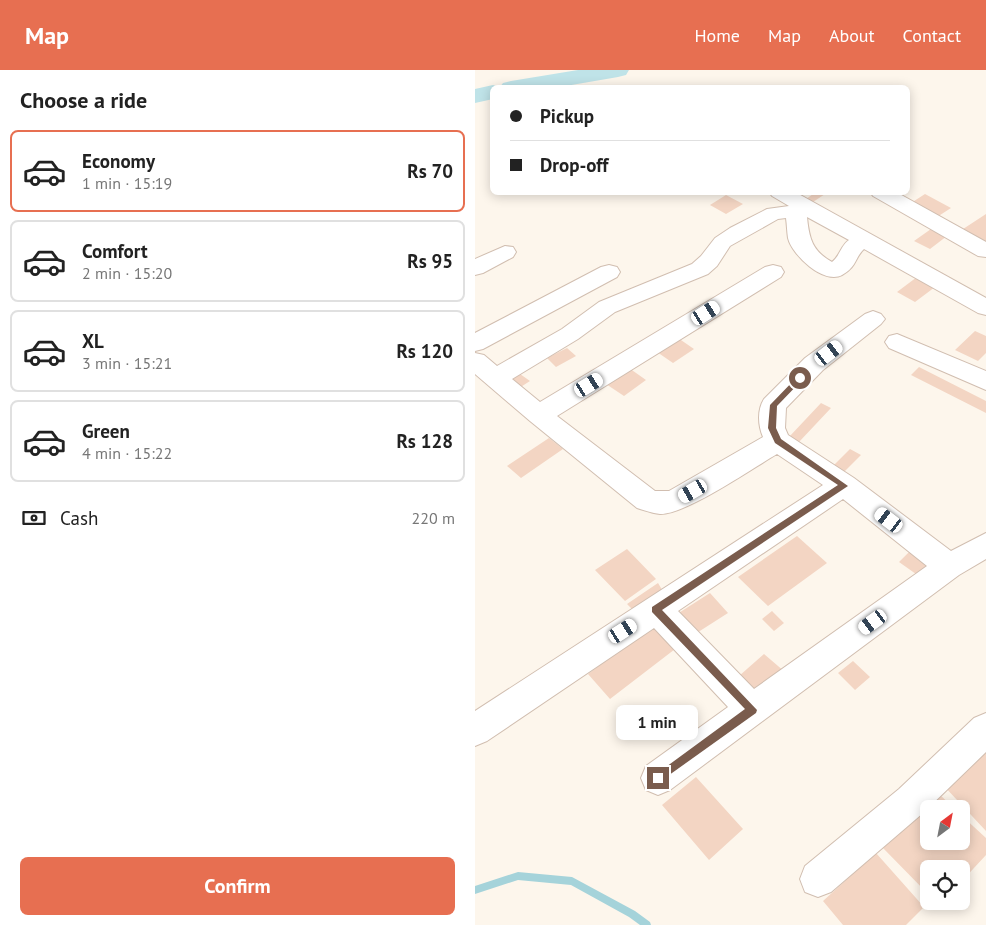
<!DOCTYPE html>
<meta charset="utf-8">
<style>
body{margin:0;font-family:"PT Sans",sans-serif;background:#f6f6f6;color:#222;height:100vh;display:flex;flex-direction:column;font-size:19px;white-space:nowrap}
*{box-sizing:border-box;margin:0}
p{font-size:16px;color:#767676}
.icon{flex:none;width:28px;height:28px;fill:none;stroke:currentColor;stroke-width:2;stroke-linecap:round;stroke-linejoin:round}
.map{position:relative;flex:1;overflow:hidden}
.panel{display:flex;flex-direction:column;background:#fff;width:475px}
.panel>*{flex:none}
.banner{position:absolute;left:15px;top:15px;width:420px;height:110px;border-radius:8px;box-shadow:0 2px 12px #0003;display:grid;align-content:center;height:110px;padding:0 20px;background:#fff}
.needle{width:32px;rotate:32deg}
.buttons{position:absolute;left:445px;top:730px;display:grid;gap:10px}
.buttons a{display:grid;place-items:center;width:50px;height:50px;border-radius:8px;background:#fff;box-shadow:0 2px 12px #0003;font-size:25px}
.end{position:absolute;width:22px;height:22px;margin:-11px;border:6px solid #7a5c4d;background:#fff;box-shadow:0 0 0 2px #fff}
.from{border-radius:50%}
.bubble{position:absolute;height:35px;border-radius:8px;background:#fff;box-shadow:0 2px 12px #0003;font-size:16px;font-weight:700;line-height:35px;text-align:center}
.car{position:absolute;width:15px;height:30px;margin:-15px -8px;border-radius:6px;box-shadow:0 0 4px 1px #0007;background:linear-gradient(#fff 24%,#345 0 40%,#fff 0 76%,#345 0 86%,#fff 0)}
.banner b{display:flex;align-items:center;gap:18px;height:48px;font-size:19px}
.banner b+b{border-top:1px solid #e0e0e0}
.banner i{width:12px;height:12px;background:#222}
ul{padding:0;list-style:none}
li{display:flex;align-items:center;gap:15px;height:82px;margin:0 10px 8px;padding:0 10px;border:2px solid #e0e0e0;border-radius:8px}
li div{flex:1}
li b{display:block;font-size:19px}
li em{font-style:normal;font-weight:700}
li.selected{border-color:#e76f51}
li>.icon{width:45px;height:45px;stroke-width:1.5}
h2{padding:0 20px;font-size:22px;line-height:60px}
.pay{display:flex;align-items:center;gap:12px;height:55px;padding:0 20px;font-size:19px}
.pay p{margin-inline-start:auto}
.button{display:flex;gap:10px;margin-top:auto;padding:10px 20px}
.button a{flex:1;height:58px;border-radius:8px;background:#e76f51;color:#fff;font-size:20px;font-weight:700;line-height:58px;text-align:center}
header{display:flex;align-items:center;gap:30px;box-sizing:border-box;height:70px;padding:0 25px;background:#e76f51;color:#fff}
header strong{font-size:24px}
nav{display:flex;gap:28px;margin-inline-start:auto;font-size:18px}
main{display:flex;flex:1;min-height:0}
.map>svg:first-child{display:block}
</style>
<header>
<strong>Map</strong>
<nav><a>Home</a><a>Map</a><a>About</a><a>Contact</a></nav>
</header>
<main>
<section class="panel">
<h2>Choose a ride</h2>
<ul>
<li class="selected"><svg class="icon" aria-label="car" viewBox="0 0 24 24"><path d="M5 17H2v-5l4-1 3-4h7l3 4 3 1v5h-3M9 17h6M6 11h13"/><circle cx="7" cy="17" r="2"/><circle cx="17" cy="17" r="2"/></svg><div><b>Economy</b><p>1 min · 15:19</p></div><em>Rs 70</em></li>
<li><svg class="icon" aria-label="car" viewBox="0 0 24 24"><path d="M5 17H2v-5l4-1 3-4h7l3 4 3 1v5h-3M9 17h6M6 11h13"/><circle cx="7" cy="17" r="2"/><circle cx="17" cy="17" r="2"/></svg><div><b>Comfort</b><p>2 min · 15:20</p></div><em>Rs 95</em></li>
<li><svg class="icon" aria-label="car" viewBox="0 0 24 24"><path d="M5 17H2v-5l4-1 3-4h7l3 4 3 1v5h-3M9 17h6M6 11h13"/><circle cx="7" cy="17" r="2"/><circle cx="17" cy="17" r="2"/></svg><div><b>XL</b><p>3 min · 15:21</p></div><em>Rs 120</em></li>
<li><svg class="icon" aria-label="car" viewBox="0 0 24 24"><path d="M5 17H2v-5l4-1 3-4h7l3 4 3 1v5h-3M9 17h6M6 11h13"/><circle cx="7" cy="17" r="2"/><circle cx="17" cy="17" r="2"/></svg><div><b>Green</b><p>4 min · 15:22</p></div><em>Rs 128</em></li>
</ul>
<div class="pay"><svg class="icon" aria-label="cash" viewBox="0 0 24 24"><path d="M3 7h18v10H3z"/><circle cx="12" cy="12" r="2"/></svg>Cash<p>220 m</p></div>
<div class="button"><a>Confirm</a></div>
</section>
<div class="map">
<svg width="511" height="855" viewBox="0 0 511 855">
<rect width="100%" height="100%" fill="#fdf6ec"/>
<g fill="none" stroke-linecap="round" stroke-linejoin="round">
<path fill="#a5d3da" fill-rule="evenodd" d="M 43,802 L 97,807 L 160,841 L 175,852 L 176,855 L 165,855 L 154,847 L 96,815 L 43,810 L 0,824 L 0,816 Z"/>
<path fill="#bfe3e8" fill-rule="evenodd" d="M 103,0 L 154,0 L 151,5 L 143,7 L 79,18 L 18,18 L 18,29 L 0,33 L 0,19 L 18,15 L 25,17 L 28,13 L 36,11 Z"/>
</g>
<path fill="#f3d5c3" d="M 341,122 L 353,122 L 338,132 L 331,129 Z
M 450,124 L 476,138 L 462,147 L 436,133 Z
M 251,125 L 268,134 L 251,144 L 235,135 Z
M 511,144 L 511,175 L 485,161 Z
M 456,159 L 472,166 L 455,179 L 439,171 Z
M 442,207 L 460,217 L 440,232 L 422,222 Z
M 500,261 L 511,266 L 511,283 L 503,291 L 480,280 Z
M 203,268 L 219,279 L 198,293 L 182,282 Z
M 92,278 L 101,286 L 81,297 L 72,288 Z
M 444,297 L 511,331 L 511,343 L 436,305 Z
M 154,298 L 171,310 L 149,326 L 131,314 Z
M 45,304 L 55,311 L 41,320 L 32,313 Z
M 346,333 L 356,338 L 324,372 L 314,367 Z
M 74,368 L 88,379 L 46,408 L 32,396 Z
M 375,379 L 386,385 L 367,404 L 357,397 Z
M 322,466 L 352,493 L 293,536 L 263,507 Z
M 152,479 L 181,509 L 150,531 L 120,500 Z
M 436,480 L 460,497 L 448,509 L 424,492 Z
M 183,513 L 189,523 L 161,543 L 152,534 Z
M 235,523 L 253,543 L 217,566 L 199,546 Z
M 297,541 L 309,553 L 299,561 L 287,549 Z
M 181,553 L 204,576 L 135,629 L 113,604 Z
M 289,584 L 310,602 L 286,625 L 264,606 Z
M 378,591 L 395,607 L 380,620 L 363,603 Z
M 511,680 L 511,761 L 468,715 Z
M 221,707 L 268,759 L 234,790 L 187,735 Z
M 463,723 L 480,739 L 454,739 L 454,771 L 486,771 L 486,745 L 511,768 L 511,785 L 486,812 L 486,799 L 454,799 L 454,825 L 408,778 Z
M 401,783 L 449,837 L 431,855 L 368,855 L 348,831 Z"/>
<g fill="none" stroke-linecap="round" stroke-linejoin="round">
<defs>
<path id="minor" d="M 294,122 L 320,122 L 511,228 L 511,245 L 503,243 L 389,179 C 380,187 382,197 367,205 C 349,215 317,185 313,168 C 312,162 312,155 311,148 L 303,149 L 255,176 L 242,196 L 233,204 L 140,242 L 103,269 L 37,309 L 65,332 L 290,197 L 298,195 L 306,197 L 309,202 L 306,207 L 82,346 L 180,421 L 194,421 L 288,367 C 283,355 282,340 289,329 L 330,288 L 390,244 L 398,241 L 406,244 L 410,249 L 406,254 L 348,300 L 311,338 L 310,358 L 313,365 L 379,408 L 476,481 L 511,463 L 511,489 L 484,505 L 195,720 L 183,725 L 171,720 L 166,708 L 171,696 L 253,637 L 179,558 L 12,671 L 0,676 L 0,641 L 348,415 L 302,384 C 278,398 210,445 185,444 C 177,443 169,440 162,438 L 55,351 L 0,304 L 0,283 L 9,285 L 22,296 L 87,259 L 124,232 L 217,194 L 226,186 L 240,168 L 255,158 L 292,139 L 314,136 L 297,126 ZM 332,147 L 374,170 C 366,175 365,186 357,192 C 337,181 334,168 332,147 ZM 368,429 L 452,496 L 279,619 L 203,541 Z
M 395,122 L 421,122 L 511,172 L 511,187 L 503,186 L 398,126 Z
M 30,176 L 38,177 L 41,182 L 38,187 L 8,203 L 0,205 L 0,189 Z
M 134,195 L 142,197 L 145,202 L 142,207 L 8,279 L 0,281 L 0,263 L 126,197 Z
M 422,264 L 511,301 L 511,320 L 414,278 L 410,272 L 414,266 Z
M 511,643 L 511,682 L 448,743 L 356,822 L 343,827 L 330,822 L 325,809 L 330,796 L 424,719 L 499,648 Z"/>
</defs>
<use href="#minor" stroke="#d1beb0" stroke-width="2"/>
<use href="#minor" fill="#fff" fill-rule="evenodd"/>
</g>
<path fill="#7a5c4d" d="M 323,306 L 329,308 L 302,336 L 301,358 L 306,369 L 373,416 L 187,540 L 282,640 L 281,643 L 183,713 L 178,708 L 180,705 L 270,639 L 177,542 L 177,537 L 363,415 L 300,373 L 293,358 L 295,335 Z"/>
</svg>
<div class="buttons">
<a><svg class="needle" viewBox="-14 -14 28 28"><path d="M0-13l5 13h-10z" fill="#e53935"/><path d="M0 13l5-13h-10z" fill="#767676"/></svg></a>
<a><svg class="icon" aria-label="locate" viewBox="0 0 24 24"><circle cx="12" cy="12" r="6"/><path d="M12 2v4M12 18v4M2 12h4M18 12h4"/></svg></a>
</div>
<i class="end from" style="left:325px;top:308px"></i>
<i class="end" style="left:183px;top:708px"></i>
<div class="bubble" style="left:141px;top:635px;width:82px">1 min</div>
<i class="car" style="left:231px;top:243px;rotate:58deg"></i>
<i class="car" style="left:354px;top:283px;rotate:53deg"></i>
<i class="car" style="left:114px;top:315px;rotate:59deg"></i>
<i class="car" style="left:218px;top:421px;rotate:240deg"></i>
<i class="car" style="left:414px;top:450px;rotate:307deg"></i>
<i class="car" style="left:398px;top:552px;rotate:234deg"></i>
<i class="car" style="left:148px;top:561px;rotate:57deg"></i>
<div class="banner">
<b><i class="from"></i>Pickup</b>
<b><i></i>Drop-off</b>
</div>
</div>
</main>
